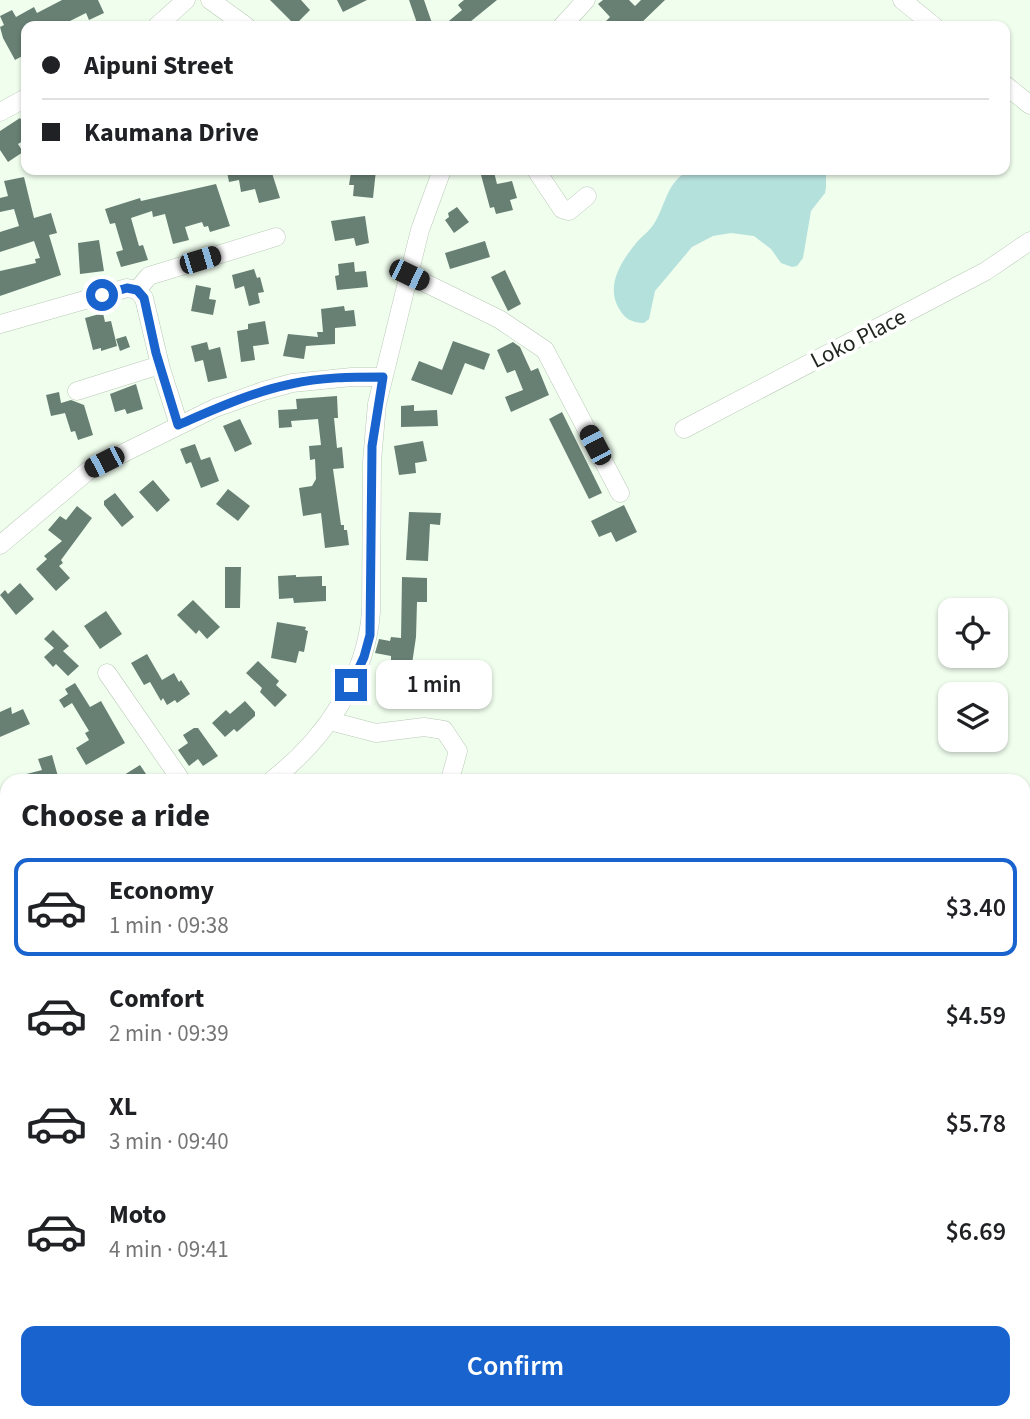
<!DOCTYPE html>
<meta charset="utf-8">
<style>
body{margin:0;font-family:"Source Sans 3",sans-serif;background:#f2f2f2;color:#202124;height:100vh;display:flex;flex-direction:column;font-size:26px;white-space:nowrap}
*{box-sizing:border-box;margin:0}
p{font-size:23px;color:#757577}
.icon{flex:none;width:38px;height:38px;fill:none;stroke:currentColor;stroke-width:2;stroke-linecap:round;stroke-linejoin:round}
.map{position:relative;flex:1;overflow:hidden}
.sheet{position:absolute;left:0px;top:774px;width:1031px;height:646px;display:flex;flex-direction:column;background:#fff;border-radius:21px 21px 0 0;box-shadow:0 2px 5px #0004}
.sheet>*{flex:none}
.guide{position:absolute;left:21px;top:21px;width:989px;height:154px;border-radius:14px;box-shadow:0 2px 5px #0004;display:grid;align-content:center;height:154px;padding:0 21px;background:#fff}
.tools{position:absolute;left:938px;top:598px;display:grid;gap:14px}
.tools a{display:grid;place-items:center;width:70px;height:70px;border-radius:14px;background:#fff;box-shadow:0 2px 5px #0004;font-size:35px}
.end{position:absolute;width:32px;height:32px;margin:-16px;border:9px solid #1963ce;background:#fff;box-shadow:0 0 0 4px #fff}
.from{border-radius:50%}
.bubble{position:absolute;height:49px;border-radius:14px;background:#fff;box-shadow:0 2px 5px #0004;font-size:23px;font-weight:600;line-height:49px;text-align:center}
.car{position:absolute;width:21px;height:42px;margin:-21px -10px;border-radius:9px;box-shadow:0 0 5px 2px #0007;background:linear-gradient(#222 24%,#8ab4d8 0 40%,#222 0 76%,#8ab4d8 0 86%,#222 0)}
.guide b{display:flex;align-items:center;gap:24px;height:66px;font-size:26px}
.guide b+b{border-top:2px solid #e0e0e0}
.guide i{width:18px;height:18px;background:#202124}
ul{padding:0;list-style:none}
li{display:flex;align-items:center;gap:21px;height:98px;margin:0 14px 10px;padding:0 7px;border:4px solid transparent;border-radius:14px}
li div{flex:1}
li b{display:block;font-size:26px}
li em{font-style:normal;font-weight:600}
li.active{border-color:#1963ce}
li>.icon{width:63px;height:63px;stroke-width:1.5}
h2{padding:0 21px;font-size:32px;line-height:84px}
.button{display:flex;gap:14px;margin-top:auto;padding:14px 21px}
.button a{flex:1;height:80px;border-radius:14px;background:#1963ce;color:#fff;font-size:28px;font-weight:600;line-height:80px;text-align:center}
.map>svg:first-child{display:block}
</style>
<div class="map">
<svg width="1030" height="1419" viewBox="0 0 1030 1419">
<rect width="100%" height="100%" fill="#f0feee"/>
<path fill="#b5e1dd" d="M 691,170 L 822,170 L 826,175 L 826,187 L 825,193 L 811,211 L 803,258 L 797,266 L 792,267 L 781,263 L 771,249 L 754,236 L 731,233 L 713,236 L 692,247 L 655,291 L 649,319 L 644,323 C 631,323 624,318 618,307 C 606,284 622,260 637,242 C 643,235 651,230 655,222 C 667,202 667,180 691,170 Z"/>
<path fill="#688074" d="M 62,0 L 98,0 L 104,13 L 89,20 L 86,13 L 66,23 L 67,26 L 26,26 L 26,54 L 15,60 L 3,38 L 0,27 L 4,25 L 0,16 L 12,10 L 16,17 L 34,7 L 37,13 Z
M 270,0 L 301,0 L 310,10 L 295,25 Z
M 337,0 L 367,0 L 343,12 Z
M 409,0 L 424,0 L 433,26 L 418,26 Z
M 464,0 L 497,0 L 465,26 L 443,26 L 462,10 L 458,5 Z
M 603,0 L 629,0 L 635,6 L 641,0 L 665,0 L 638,26 L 601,26 L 610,17 L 598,4 Z
M 20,118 L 26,127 L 26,139 L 18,144 L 23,152 L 8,162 L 0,150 L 0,131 Z
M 238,170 L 271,170 L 280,198 L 259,203 L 255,189 L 241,192 L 239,180 L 229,182 L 227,172 Z
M 357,170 L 376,170 L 373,198 L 353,196 L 354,185 L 349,185 L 351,172 L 357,173 Z
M 494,172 L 497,184 L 512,181 L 517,198 L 510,200 L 513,210 L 496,214 L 494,207 L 490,208 L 481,175 Z
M 24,177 L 34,218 L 51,213 L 57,233 L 49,235 L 61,275 L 0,296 L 0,271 L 36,263 L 35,259 L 40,258 L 34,241 L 0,252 L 0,232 L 19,226 L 14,209 L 0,212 L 0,198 L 8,196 L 4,181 Z
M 216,184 L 230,226 L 210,232 L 208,226 L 204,227 L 202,222 L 185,227 L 189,240 L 173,244 L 165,214 L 153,217 L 152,211 L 131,218 L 139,246 L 143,245 L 148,260 L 121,267 L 116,252 L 123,250 L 115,223 L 110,224 L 105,209 L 140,198 L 141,201 Z
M 457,207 L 469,222 L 454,233 L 445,220 L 449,217 L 448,213 Z
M 365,216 L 369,243 L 356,246 L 354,238 L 335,241 L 331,221 Z
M 99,240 L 104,271 L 80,274 L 78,243 Z
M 485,241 L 490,257 L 450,269 L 445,253 Z
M 354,262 L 355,272 L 366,271 L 368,287 L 337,290 L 335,276 L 339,275 L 338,264 Z
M 254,269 L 257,278 L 260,277 L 264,292 L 258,293 L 260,303 L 249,306 L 244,286 L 235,289 L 232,275 Z
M 505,270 L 521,304 L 508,311 L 491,277 Z
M 196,285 L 211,288 L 209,299 L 216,300 L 213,315 L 191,311 Z
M 344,306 L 345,311 L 354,310 L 356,326 L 335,328 L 335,344 L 306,346 L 304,359 L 283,356 L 288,334 L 318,337 L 317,332 L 323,332 L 321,309 Z
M 103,313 L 105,322 L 111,321 L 117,346 L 101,351 L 101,348 L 93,350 L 85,318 Z
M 265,321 L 269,344 L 253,346 L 255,360 L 241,362 L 237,331 L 248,329 L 248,324 Z
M 126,336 L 130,347 L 120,351 L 116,339 Z
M 453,341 L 490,354 L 484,370 L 465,363 L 452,395 L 411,380 L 419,361 L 442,370 Z
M 207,342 L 209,350 L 220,347 L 227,378 L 208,382 L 203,360 L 195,362 L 191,346 Z
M 513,342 L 520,347 L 531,371 L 538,368 L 549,395 L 511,412 L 505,397 L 523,390 L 515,370 L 507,373 L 497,350 Z
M 136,384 L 143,409 L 127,414 L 125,409 L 115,412 L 110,394 Z
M 59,392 L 61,403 L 71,400 L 84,405 L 93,435 L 78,440 L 75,431 L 71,432 L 65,413 L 51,416 L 46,395 Z
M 337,396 L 338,418 L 334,418 L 337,448 L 342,447 L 344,468 L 333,469 L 341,525 L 344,525 L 344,530 L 347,530 L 349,545 L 325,548 L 321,513 L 303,516 L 299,488 L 312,486 L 316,479 L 315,459 L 310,460 L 309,446 L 321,445 L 318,419 L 291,421 L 292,427 L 279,428 L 278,410 L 297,409 L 296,399 Z
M 414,405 L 414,411 L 437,410 L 438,426 L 401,427 L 401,406 Z
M 562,412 L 602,493 L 589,499 L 549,419 Z
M 240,419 L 252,444 L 235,452 L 223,426 Z
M 423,441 L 427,461 L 415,463 L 416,473 L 399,475 L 394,446 Z
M 195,444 L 201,460 L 210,457 L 219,481 L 201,488 L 191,462 L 186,464 L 180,449 Z
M 153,480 L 170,500 L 157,512 L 139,492 Z
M 228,489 L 250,506 L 238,521 L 216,504 Z
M 115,493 L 134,517 L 122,527 L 104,505 L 104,501 Z
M 624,505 L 637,532 L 616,542 L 611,532 L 599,537 L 591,521 Z
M 77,506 L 92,518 L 61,560 L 63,563 L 59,566 L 70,578 L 56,591 L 36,569 L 47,559 L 44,556 L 62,541 L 48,530 L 60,516 L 66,520 Z
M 409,512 L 441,513 L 440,525 L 430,524 L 428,561 L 406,560 Z
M 225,567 L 241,567 L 240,608 L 225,608 Z
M 296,575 L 296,577 L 322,576 L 322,586 L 326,586 L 326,601 L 294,603 L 293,598 L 279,599 L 278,576 Z
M 402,577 L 427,578 L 427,602 L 417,602 L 416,637 L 412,664 L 391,661 L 391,656 L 375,653 L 379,639 L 390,641 L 391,637 L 401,638 Z
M 20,583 L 34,599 L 16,615 L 0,595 L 5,590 L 8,594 Z
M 193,600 L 220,627 L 207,639 L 199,630 L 196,634 L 177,615 Z
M 106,611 L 122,634 L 100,649 L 84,626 Z
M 277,622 L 306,627 L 305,630 L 308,631 L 304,652 L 299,651 L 296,663 L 271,658 Z
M 53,630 L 69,646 L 63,651 L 79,666 L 68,676 L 56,664 L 53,667 L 44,657 L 54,648 L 44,639 Z
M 147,654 L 162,680 L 174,673 L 179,682 L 181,680 L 190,694 L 177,703 L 175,700 L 167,705 L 163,698 L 161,701 L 150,682 L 144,685 L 131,663 Z
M 258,661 L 279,681 L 276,685 L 287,695 L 275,707 L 260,692 L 262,688 L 246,673 Z
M 437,678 L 449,682 L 445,696 L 433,692 Z
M 75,683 L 90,707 L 101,701 L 125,743 L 86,765 L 76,748 L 89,740 L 85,733 L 89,731 L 72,703 L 64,708 L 59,700 L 68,694 L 65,689 Z
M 245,701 L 255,712 L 255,716 L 237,732 L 234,729 L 225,737 L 212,723 L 226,710 L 230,714 Z
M 11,707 L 12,714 L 23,709 L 30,724 L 0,737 L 0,712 Z
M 194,728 L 198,728 L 218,756 L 203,766 L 198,759 L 189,766 L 178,750 L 188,743 L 183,735 Z
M 52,755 L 59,780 L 16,780 L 15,777 L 42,770 L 38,759 Z
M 140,765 L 150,780 L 116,780 Z"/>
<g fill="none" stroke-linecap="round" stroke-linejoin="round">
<defs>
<path id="minor" d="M 210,0 L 246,26
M 902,0 L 934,26
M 157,26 L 186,0
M 562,26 L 586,0
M 1004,84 L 1030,105
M 0,112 L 26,98
M 536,170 L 562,209 L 569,211 L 587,196
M 409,275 L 499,319 L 545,350 L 620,493
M 137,290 L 149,276 L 276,237
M 0,324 L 127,288 L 137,290 L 144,298 L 161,369 L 179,425
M 77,391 L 160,365
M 684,429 L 986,271 L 1030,241
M 0,545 L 89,470 L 215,408 L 263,391 L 292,383 L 352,377 L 383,377
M 107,673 L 181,780
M 330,721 L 376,733 L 424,727 L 444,730 L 458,751 L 450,780
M 272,780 C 324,740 366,679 371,612 L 372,461 L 377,404 L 420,230 L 442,170
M 0,921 L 7,950
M 0,1267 L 7,1270
M 89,1412 L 90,1419
M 287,1412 L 290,1419"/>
</defs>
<use href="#minor" stroke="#b9cab6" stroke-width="19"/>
<use href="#minor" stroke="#fff" stroke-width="18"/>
</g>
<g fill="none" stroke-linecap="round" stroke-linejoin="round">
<path stroke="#1963ce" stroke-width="9" d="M 102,295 L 127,288 L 137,290 L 144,298 L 156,353 L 178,425 C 215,409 252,392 291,384 C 321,377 352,377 383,377 L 372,446 L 370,635 L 364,657 L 351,685"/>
</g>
<g text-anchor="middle" stroke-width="7" stroke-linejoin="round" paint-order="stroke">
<g font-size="23" fill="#1f251e" stroke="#fff">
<text transform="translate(858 338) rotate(-27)" y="8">Loko Place</text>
</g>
</g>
</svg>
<div class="tools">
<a><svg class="icon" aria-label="locate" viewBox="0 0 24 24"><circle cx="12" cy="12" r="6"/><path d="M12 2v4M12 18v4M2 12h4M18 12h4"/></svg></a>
<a><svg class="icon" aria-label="layers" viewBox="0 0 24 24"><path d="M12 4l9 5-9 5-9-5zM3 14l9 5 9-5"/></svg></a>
</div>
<i class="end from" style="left:102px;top:295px"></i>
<i class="end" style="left:351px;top:685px"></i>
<div class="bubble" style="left:376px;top:660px;width:116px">1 min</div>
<i class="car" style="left:200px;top:260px;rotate:73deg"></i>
<i class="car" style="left:409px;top:275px;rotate:116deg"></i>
<i class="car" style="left:595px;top:445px;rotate:332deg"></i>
<i class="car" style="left:104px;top:462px;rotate:243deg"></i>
<div class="guide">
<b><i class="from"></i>Aipuni Street</b>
<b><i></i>Kaumana Drive</b>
</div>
<section class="sheet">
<h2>Choose a ride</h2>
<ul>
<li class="active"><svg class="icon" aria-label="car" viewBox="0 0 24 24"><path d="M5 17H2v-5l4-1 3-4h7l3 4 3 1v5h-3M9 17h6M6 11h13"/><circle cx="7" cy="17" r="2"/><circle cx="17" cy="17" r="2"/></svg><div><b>Economy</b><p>1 min · 09:38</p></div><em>$3.40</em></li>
<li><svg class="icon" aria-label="car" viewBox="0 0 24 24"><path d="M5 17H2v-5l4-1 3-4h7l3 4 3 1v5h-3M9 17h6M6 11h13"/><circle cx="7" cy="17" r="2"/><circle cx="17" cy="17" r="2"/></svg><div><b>Comfort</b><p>2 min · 09:39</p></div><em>$4.59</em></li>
<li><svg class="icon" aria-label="car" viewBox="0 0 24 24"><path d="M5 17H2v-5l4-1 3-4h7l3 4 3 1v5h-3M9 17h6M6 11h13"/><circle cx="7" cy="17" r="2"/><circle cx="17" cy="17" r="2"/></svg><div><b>XL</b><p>3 min · 09:40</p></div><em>$5.78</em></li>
<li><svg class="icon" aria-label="car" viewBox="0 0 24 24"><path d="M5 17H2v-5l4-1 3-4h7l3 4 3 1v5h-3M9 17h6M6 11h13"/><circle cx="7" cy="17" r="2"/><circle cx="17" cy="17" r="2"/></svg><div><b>Moto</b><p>4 min · 09:41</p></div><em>$6.69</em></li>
</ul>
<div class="button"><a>Confirm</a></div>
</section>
</div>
